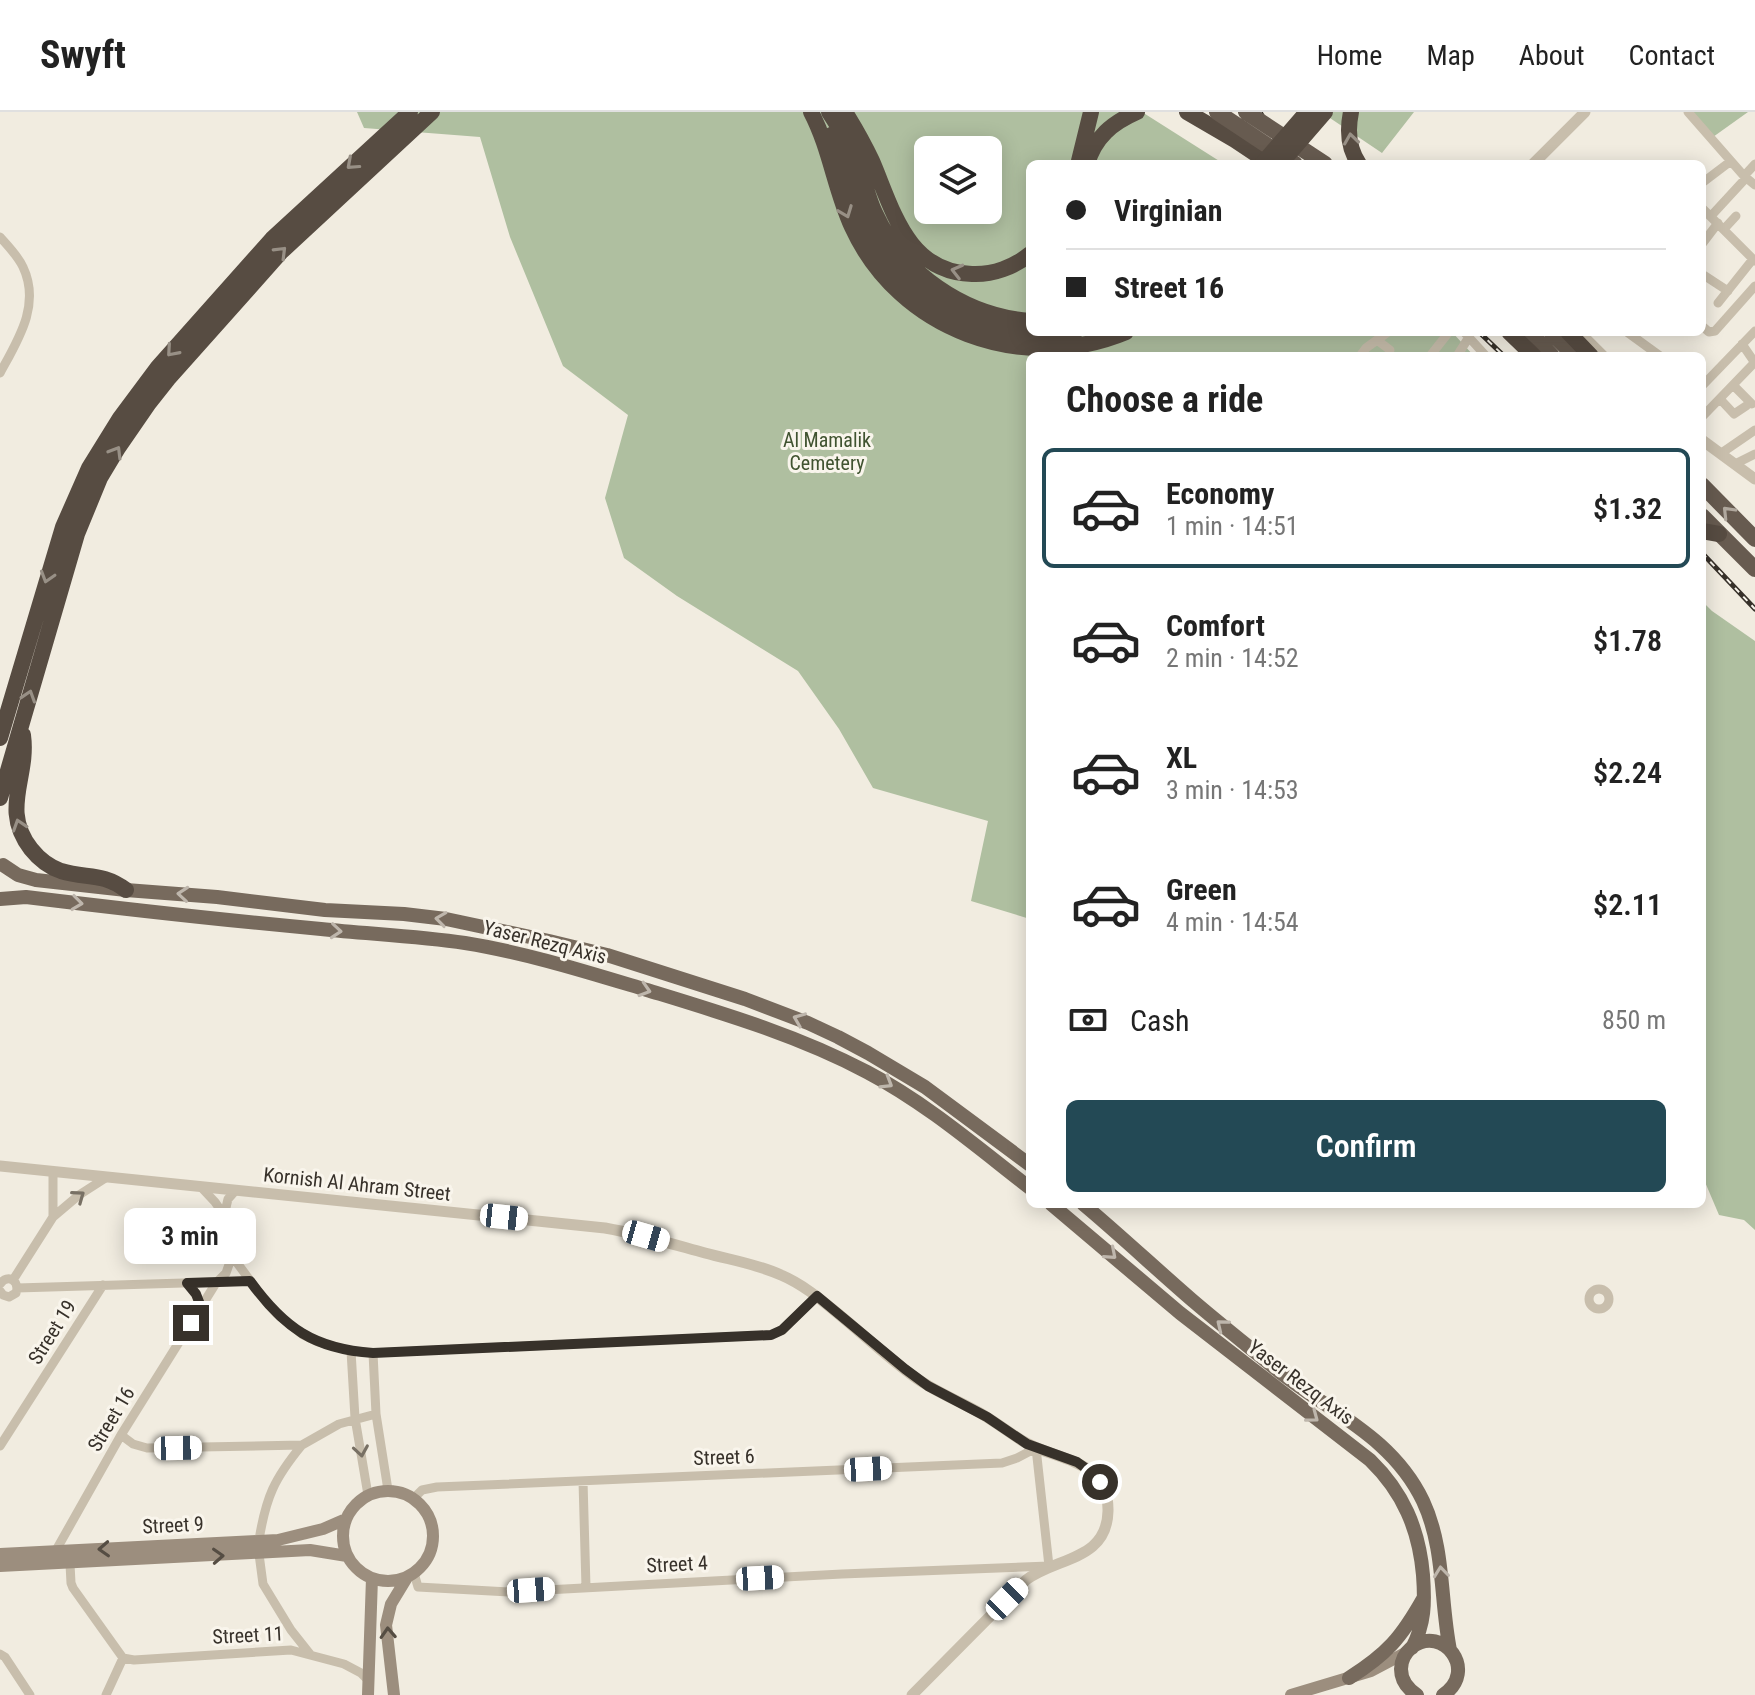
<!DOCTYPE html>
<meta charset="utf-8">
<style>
body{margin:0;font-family:"Roboto Condensed",sans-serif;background:#f6f6f6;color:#222;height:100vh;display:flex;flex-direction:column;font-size:30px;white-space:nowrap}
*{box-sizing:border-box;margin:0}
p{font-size:26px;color:#767676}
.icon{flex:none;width:44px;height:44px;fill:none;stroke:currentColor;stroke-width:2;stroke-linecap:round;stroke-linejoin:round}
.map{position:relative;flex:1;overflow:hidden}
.side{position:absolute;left:1026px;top:240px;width:680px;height:856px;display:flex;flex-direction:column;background:#fff;border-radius:12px;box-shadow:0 4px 20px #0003}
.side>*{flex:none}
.guide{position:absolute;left:1026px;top:48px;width:680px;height:176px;border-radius:12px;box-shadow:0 4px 20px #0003;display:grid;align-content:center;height:176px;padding:0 40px;background:#fff}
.tools{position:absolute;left:914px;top:24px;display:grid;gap:16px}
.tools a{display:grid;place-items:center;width:88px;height:88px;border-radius:12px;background:#fff;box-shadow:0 4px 20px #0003;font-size:40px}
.end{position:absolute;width:36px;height:36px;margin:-18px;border:10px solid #37312a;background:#fff;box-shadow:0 0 0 4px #fff}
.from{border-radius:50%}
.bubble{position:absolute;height:56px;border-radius:12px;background:#fff;box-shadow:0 4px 20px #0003;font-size:26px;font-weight:600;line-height:56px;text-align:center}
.car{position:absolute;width:24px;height:48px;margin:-24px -12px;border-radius:10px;box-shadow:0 0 6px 2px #0007;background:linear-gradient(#fff 24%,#345 0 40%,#fff 0 76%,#345 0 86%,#fff 0)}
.guide b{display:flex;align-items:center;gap:28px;height:76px;font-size:30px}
.guide b+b{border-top:2px solid #e0e0e0}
.guide i{width:20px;height:20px;background:#222}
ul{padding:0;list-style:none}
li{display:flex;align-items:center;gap:24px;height:120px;margin:0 16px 12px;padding:0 24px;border:4px solid transparent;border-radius:12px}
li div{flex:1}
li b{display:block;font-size:30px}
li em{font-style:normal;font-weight:600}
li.on{border-color:#234955}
li>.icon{width:72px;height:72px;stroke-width:1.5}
h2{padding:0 40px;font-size:36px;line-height:96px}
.pay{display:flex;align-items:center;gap:20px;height:88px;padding:0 40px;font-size:30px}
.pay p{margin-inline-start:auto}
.button{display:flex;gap:16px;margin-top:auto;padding:16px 40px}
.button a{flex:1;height:92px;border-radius:12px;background:#234955;color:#fff;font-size:32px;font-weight:600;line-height:92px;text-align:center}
header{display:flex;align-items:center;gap:48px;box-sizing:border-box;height:112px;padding:0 40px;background:#fff;border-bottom:2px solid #e0e0e0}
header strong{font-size:38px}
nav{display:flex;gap:44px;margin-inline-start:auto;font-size:28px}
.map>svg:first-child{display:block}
</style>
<header>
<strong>Swyft</strong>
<nav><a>Home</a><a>Map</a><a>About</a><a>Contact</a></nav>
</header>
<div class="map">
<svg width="1755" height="1583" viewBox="0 0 1755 1583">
<rect width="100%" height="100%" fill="#f1ece0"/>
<path fill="#afbfa0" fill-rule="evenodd" d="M 357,0 L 1142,0 L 1224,52 L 1030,52 L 1030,220 L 1452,220 L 1474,244 L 1030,244 L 1030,807 L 971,789 L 988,709 L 873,676 L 839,617 L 798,559 L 677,484 L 624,446 L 605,386 L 628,303 L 563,254 L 510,125 L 480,25 L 364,16 ZM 928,38 L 988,38 L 988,98 L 928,98 Z
M 1321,0 L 1414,0 L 1382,41 Z
M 1688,0 L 1748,0 L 1713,25 Z
M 1702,489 L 1712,499 L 1755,529 L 1755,1118 L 1744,1108 L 1719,1103 L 1702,1063 Z"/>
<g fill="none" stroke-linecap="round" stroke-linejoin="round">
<path stroke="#c8beac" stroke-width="9" d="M 1688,0 L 1744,64 L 1755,73
M 1744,64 L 1755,52
M 1702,71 L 1731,49
M 1702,96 L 1755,149
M 1711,104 L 1746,66
M 1724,117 L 1736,104
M 0,125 C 8,134 18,144 23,155 C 41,193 18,228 0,261
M 1702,132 L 1718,111
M 1702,162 L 1728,179
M 1718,191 L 1753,147
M 1702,214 L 1709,220 L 1715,219 L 1755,174
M 1464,220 L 1486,244
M 1627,220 L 1660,244
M 1377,228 L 1390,238
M 1742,232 L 1755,251
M 1360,244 L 1366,236 L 1388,220
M 1430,244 L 1449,220
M 1457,244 L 1469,225
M 1733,273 L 1752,292
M 1702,274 L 1755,219
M 1720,287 L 1734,302 L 1746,294
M 1702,305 L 1755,250
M 1720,342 L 1755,318
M 1735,352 L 1755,342
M 200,1074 L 215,1090 L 224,1103
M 236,1078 L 228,1087 L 225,1100 L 232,1144 L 266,1190 L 277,1202 L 303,1223 L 318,1230 L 351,1239 L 373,1241 L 771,1223 L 782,1218 L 817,1184
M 53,1105 L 53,1060
M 13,1168 L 53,1105 L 79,1083 L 107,1065
M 217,1170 L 226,1161 L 232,1144
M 187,1171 L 196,1182 L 201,1195
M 0,1172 C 8,1161 20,1169 16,1181 L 9,1185 L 3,1183 L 0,1179
M 17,1176 L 250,1169
M1589 1187a10 10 0 1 1 20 0a10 10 0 1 1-20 0Z
M 351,1239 L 355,1306 L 368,1383
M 373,1241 L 376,1302 L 388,1378
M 121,1323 L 133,1332 L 147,1336 L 302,1333 L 339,1312 L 376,1302
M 0,1334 L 103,1173
M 583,1369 L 586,1475
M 414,1386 L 422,1378 L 437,1375 L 1002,1351 L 1017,1346 L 1036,1336 L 1049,1454 L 842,1462 L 509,1480 L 418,1475 L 414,1461
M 259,1428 C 266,1385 274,1367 302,1333
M 55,1440 L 121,1323 L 216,1171
M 259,1442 L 263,1472 L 291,1518 L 310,1542
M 70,1452 L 71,1471 L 73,1476 L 123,1546 L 106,1583
M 0,1542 L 5,1545 L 30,1583
M 123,1546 L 134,1548 L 291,1538 L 344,1552 L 361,1561 L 368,1568"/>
<path stroke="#c8beac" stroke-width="11" d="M 1533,52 L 1585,0
M 1579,220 L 1603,244
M 1702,328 L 1755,367
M 0,1054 L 605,1116 C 639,1122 672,1132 705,1141 C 731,1148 757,1152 781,1163 C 802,1172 819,1186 836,1200 C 863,1222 888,1246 916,1266 C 936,1280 959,1289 980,1301 C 994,1309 1007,1319 1021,1328 C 1053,1349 1109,1345 1108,1399 C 1107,1449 1056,1445 1026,1468 L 912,1583"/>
<path stroke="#9c8e7e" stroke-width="12" d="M343 1424a45 45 0 1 1 90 0a45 45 0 1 1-90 0Z
M 0,1442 L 278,1428 L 323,1417 L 346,1407
M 0,1454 L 310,1438 L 347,1444
M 368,1583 L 372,1466
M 394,1583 L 386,1513 L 391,1492 L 408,1464
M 1291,1583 L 1371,1559 L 1407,1540"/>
<path stroke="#776a5d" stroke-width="14" d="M 3,753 L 18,763 L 36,768 L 126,778 L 217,785 L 325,798 L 404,802 L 446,807 L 549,829 L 607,843 L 745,887 L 808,911 L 838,925 L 868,941 L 925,975 L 1030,1053
M 0,787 L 26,785 C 124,797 222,808 321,817 C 369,822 417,824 465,831 C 527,841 587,860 647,878 C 722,901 797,923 867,960 C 926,991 977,1035 1030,1076
M 1051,1092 L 1180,1201 L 1370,1348 C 1403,1380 1419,1417 1423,1463 C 1425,1490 1425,1512 1412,1536
M 1083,1092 C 1120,1123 1155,1156 1192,1188 C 1220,1212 1248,1234 1276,1257 C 1329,1300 1392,1324 1423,1389 C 1445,1436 1440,1488 1450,1538
M 1349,1566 C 1387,1542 1401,1526 1423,1487
M 1417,1583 C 1408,1577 1401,1569 1401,1557 C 1401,1549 1405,1541 1412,1535 C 1443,1512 1479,1559 1443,1583"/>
<path stroke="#675b50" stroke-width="16" d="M 1529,220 L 1552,244
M 1551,220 L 1575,244
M 1702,373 L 1755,427
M 1702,404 L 1755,457"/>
<path stroke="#574c42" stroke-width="16" d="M 811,0 C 830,36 835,78 852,115 C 899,218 1022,263 1126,220
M 829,0 C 839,15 849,31 856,48 C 864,65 867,84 875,101 C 902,161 964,204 1030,209
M 845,0 C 855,16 864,32 872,49 C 893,98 907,160 972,162 C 993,163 1014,155 1030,142
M 1187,0 L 1235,28 L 1271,52
M 1351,0 C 1347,19 1348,36 1359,52
M 831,23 C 845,50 852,80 865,108 C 902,186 989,236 1075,220
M 1079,49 L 1091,0
M 1087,52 C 1095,25 1112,11 1137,0
M 1509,220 L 1534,244
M 1568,220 L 1591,244
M 1702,419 L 1719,422
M 23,623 C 29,666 0,697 31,737 C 39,747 49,755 61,759 C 87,767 102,760 126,778
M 0,626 L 63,415 L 89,356 L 120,306 L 158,255 L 272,127 L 410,0
M 0,686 L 77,422 L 100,366 L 118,336 L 149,291 L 168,267 L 281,140 L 432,0"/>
<defs>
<path id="rail" d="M 1260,0 L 1289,52
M 1479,220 L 1504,244
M 1702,441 L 1755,497"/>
</defs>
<use href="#rail" stroke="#37312a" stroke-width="5"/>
<use href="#rail" stroke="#f9f5ec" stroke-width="2" stroke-dasharray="6" stroke-linecap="butt"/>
<path stroke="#675b50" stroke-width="16" d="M 1217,0 L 1295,52
M 1246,0 L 1325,52"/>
<path stroke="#574c42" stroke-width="16" d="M 1262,52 L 1307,0
M 1280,52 L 1325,0"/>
</g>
<defs><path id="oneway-chevron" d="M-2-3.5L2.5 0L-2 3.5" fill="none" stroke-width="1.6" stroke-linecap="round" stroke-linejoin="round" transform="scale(2)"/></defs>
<g stroke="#989086">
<use href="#oneway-chevron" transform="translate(1351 27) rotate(-98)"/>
<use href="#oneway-chevron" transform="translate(352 52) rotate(138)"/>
<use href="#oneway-chevron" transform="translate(846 100) rotate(69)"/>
<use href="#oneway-chevron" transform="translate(281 140) rotate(-45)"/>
<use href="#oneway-chevron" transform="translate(957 159) rotate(-166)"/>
<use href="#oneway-chevron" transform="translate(172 239) rotate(131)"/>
<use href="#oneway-chevron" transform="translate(116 340) rotate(-59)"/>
<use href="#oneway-chevron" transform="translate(47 465) rotate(107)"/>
<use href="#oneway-chevron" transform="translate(29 584) rotate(-72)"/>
<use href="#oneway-chevron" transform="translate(19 713) rotate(-108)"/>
</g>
<use stroke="#b0a89e" href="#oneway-chevron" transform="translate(1728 400) rotate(-134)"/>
<g stroke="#beb6ac">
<use href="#oneway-chevron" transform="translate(183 782) rotate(-175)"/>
<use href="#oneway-chevron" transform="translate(77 791) rotate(7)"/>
<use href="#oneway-chevron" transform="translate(441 807) rotate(-172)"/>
<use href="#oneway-chevron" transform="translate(336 819) rotate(5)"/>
<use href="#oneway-chevron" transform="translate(645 878) rotate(17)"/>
<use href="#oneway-chevron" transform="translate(799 907) rotate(-158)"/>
<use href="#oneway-chevron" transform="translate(887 971) rotate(31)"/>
<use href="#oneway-chevron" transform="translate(1111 1142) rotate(41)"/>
<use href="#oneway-chevron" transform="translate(1222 1213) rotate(-141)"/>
<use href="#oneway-chevron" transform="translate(1313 1305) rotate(37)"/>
<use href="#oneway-chevron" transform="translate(1441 1460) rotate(-96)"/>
</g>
<g stroke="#787064">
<use href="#oneway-chevron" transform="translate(79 1084) rotate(-36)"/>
<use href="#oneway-chevron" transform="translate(361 1339) rotate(81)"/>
</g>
<g stroke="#554d43">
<use href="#oneway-chevron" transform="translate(104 1437) rotate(177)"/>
<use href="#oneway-chevron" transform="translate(218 1444) rotate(-3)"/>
<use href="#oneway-chevron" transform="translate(388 1521) rotate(-93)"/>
</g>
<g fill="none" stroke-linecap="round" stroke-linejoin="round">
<path stroke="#37312a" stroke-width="10" d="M 191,1211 L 201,1195 L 196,1182 L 187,1171 L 250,1169 C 284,1216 314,1237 373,1241 L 771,1223 L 782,1218 L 817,1184 L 905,1257 L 928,1274 L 987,1305 L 1027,1332 L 1077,1350 L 1094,1362 L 1100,1370"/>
</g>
<g text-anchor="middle" stroke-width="6" stroke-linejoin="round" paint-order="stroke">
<g font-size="20" fill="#405330" stroke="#f9f5ec">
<text x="827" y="335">Al Mamalik<tspan x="827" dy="23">Cemetery</tspan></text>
</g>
<g font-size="20" fill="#37312a" stroke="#f9f5ec">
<text transform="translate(545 830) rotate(14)" y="7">Yaser Rezq Axis</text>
<text transform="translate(357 1072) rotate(6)" y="7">Kornish Al Ahram Street</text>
<text transform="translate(52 1220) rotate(-58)" y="7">Street 19</text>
<text transform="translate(1301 1270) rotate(37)" y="7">Yaser Rezq Axis</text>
<text transform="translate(111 1307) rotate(-59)" y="7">Street 16</text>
<text transform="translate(724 1345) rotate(-2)" y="7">Street 6</text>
<text transform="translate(173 1413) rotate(-3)" y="7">Street 9</text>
<text transform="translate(677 1452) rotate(-3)" y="7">Street 4</text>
<text transform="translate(248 1523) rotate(-3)" y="7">Street 11</text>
</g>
</g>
</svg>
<div class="tools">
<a><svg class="icon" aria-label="layers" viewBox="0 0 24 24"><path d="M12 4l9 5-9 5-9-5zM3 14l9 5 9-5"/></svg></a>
</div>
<i class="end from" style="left:1100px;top:1370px"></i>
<i class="end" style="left:191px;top:1211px"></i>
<div class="bubble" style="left:124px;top:1096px;width:132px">3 min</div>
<i class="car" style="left:504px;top:1105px;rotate:96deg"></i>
<i class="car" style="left:646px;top:1124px;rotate:106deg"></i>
<i class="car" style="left:178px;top:1336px;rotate:89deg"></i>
<i class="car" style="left:868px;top:1357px;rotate:87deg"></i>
<i class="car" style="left:760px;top:1466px;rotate:87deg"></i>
<i class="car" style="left:531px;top:1478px;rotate:86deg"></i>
<i class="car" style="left:1007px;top:1487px;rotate:45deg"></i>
<div class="guide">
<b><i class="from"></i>Virginian</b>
<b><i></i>Street 16</b>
</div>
<section class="side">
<h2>Choose a ride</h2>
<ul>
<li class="on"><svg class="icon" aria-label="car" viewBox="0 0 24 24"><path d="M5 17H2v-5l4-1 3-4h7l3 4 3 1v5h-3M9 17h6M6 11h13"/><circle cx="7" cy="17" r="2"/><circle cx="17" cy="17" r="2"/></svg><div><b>Economy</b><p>1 min · 14:51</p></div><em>$1.32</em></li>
<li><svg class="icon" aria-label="car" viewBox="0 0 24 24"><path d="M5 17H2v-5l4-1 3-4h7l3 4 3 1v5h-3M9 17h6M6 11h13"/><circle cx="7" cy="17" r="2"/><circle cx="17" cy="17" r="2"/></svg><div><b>Comfort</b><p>2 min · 14:52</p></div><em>$1.78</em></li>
<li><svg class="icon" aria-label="car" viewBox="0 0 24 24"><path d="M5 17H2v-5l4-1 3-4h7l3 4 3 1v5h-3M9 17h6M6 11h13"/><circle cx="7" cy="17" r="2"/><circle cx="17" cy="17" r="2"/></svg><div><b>XL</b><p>3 min · 14:53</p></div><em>$2.24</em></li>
<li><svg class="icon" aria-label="car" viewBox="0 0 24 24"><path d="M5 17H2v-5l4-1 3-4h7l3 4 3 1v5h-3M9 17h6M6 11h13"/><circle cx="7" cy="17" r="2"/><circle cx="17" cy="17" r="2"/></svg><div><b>Green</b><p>4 min · 14:54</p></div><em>$2.11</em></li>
</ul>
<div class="pay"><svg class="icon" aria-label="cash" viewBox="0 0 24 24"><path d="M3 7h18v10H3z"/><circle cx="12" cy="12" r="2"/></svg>Cash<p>850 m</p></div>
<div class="button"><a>Confirm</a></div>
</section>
</div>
